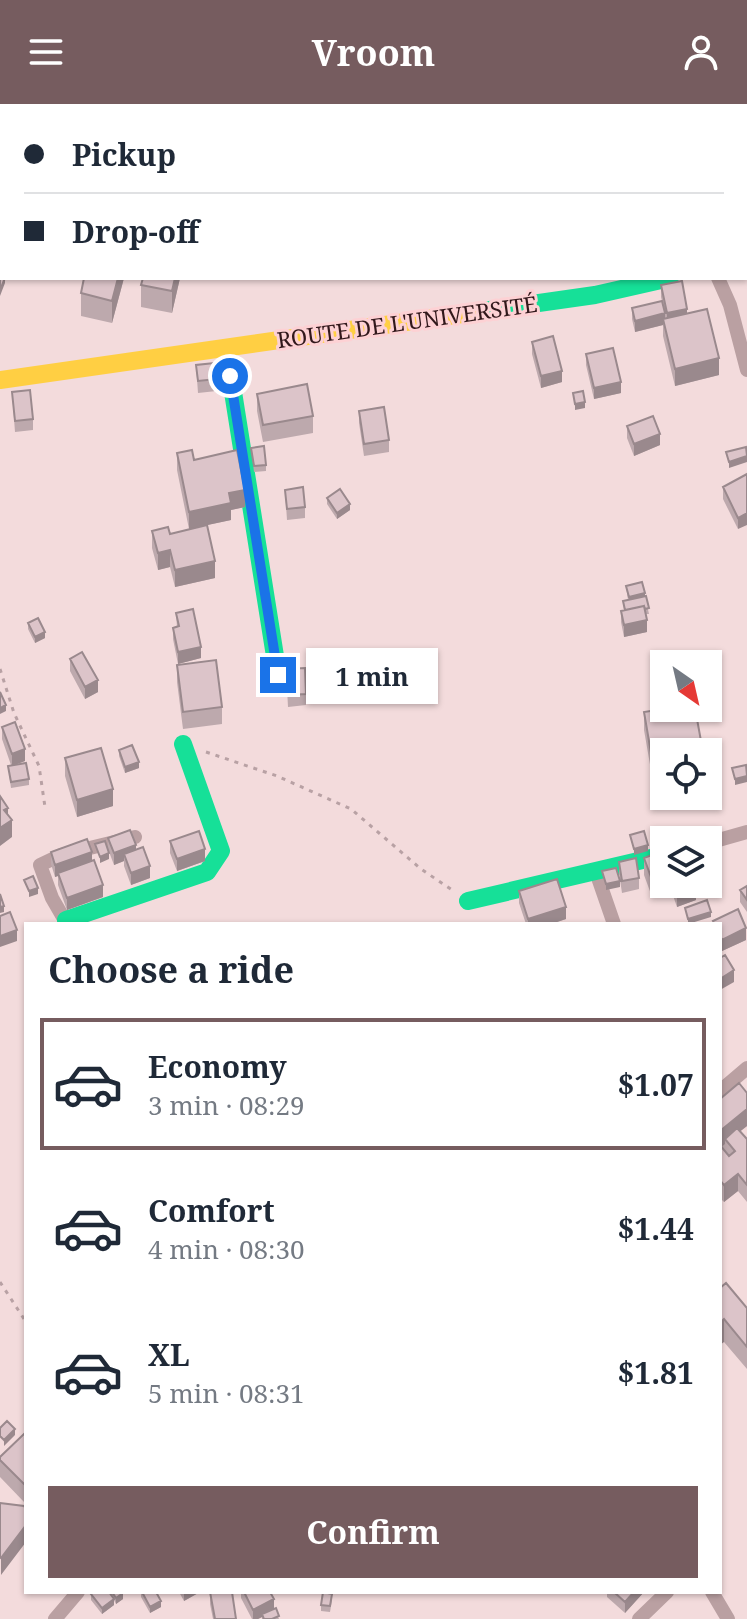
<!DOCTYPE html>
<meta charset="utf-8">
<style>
body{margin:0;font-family:"Noto Serif",serif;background:#f6f6f7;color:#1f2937;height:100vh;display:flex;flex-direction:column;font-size:30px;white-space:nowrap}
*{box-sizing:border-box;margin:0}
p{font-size:26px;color:#747a83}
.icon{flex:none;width:44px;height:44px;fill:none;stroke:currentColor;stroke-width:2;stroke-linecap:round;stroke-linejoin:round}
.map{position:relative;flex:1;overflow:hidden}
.panel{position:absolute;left:24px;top:818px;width:698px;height:672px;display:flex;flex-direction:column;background:#fff;border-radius:0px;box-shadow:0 2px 6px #0004}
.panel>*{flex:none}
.top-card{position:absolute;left:0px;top:0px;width:748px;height:176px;box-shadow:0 2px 6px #0004;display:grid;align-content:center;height:176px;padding:0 24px;background:#fff}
.needle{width:52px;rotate:146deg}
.controls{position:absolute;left:650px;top:546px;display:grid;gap:16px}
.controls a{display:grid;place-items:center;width:72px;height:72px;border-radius:0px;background:#fff;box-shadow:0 2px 6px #0004;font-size:40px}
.end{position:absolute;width:36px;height:36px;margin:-18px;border:10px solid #1a73e8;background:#fff;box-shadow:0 0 0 4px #fff}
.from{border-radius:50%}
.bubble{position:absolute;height:56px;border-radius:0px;background:#fff;box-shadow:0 2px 6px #0004;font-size:26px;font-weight:700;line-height:56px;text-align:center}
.top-card b{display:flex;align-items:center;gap:28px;height:76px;font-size:30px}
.top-card b+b{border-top:2px solid #e0e1e3}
.top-card i{width:20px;height:20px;background:#1f2937}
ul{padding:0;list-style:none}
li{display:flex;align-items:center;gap:24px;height:132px;margin:0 16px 12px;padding:0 8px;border:4px solid transparent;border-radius:0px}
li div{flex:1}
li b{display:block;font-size:30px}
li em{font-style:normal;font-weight:700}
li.active{border-color:#765c5f}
li>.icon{width:72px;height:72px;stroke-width:1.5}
h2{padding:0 24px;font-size:36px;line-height:96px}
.action{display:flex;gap:16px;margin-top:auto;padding:16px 24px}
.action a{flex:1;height:92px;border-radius:0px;background:#765c5f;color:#fff;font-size:32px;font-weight:700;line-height:92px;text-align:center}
header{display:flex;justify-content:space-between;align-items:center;height:104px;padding:0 24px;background:#765c5f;color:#fff;font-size:36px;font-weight:700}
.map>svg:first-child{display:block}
</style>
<header><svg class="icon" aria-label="menu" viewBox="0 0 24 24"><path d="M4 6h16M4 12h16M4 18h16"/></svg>Vroom<svg class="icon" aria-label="person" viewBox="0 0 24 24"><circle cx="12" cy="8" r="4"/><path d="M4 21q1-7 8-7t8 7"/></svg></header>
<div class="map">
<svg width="747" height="1515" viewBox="0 0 747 1515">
<rect width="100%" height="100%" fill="#f3dbdc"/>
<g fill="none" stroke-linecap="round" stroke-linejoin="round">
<path stroke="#b8a1a4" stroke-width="3" stroke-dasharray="4 6" stroke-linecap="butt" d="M 0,565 L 14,609 L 39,662 L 45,703
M 206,648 L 277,672 L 351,705 L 421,765 L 455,788
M 0,1178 L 26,1218"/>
<path stroke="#baa0a2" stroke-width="14" d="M 718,174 L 730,201 L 747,266
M 708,739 L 747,728
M 596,768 L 614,820
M 67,820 L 52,794 L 40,761 L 61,751 L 135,733
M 720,987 L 747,964
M 712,1488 L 728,1515
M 55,1515 L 78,1488
M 639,1515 L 667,1488"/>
<path stroke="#16e098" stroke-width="18" d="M 746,98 L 747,97
M 476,208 L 595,191 L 670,174
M 226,244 L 278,571
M 468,797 L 664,751
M 66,816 L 207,768 L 221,747 L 183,640"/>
<path stroke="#ffcf43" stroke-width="18" d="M 0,276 L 476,208"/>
</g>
<path fill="#bda9ad" d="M 720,0 L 747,0 L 747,41 L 746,2 L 720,2 Z
M 84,174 L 124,174 L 112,219 L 81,212 L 81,189 Z
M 143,174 L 180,174 L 172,209 L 141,203 L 141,181 Z
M 661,181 L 687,209 L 719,271 L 675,282 L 663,232 L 663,221 L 635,228 L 632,215 L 632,204 L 665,209 L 661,193 Z
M 532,238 L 562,278 L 541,284 L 532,250 Z
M 586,250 L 621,289 L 594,295 L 586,261 Z
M 196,261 L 226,274 L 226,286 L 198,289 Z
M 12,288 L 33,315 L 33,326 L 15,328 Z
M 257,290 L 313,312 L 313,329 L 263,338 L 257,307 Z
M 359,307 L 389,336 L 389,348 L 364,352 L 359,319 Z
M 627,322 L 660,341 L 634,352 L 627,334 Z
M 251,344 L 266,361 L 266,367 L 254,368 Z
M 177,349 L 194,356 L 245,403 L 231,406 L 231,416 L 207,421 L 215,474 L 175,483 L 170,463 L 158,466 L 152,444 L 152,427 L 170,430 L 189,425 L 177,366 Z
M 747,370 L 738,425 L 723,395 L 723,383 Z
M 285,386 L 305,403 L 305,414 L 287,416 Z
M 327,394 L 350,406 L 337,415 L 327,400 Z
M 626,482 L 645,492 L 649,510 L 646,510 L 647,528 L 624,533 L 621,518 L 621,507 L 624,506 L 623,497 L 628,496 Z
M 176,509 L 201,554 L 178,560 L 173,535 L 173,524 L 177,523 Z
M 28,519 L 45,534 L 35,539 L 28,525 Z
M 70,555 L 98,588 L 85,595 L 70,567 Z
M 177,561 L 222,603 L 222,620 L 183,625 L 177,578 Z
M 286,565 L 306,590 L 306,601 L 288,603 Z
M 644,608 L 664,648 L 664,688 L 655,689 L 644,626 Z
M 2,623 L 25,657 L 14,661 L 29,675 L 29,681 L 11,684 L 8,662 L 11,661 L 2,635 Z
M 119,646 L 139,664 L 125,669 L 119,652 Z
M 65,654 L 113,702 L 77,713 L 65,672 Z
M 108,734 L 136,746 L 150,774 L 131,781 L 124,762 L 124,757 L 114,761 L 108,745 Z
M 170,737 L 205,757 L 177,767 L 170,749 Z
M 51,748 L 92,757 L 103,793 L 67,806 L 58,781 L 58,772 L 55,773 L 51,760 Z
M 651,748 L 664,780 L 696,780 L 696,796 L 677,803 L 670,783 L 651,790 L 644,771 L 644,754 L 651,751 Z
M 619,758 L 639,774 L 639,785 L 622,789 L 619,769 Z
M 747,782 L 747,808 L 740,798 L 740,786 Z
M 519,787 L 566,815 L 551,820 L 526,820 L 519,799 Z
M 738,805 L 746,824 L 746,836 L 722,847 L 720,842 L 720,820 L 713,820 L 713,817 Z
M 747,989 L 747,1022 L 740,1027 L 747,1035 L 747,1098 L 738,1087 L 724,1098 L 720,1094 L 720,995 Z
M 720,1184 L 747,1204 L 747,1265 L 724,1238 Z
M 26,1328 L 26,1396 L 24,1398 L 0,1373 L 0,1353 Z
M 93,1488 L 123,1488 L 123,1495 L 116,1500 L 114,1496 L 114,1501 L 102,1510 L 91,1496 L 91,1490 Z
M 141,1488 L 161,1503 L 150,1509 L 141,1493 Z
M 179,1488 L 200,1488 L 184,1497 Z
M 210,1488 L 236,1515 L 213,1515 L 210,1500 Z
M 241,1488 L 270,1488 L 274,1505 L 279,1515 L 262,1515 L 262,1513 L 258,1515 L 252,1515 L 241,1494 Z
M 607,1488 L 644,1488 L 625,1509 L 607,1493 Z
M 332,1496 L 330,1508 L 321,1507 L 321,1501 Z"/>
<path fill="#9a898d" d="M 5,174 L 5,179 L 0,192 L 0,186 Z
M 118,174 L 124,174 L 112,219 L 112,197 Z
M 175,174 L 180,174 L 172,209 L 172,187 Z
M 687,205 L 687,216 L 667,221 L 667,209 Z
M 665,209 L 665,221 L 663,215 L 663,221 L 635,228 L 635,217 Z
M 719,254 L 719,271 L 675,282 L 675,265 Z
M 562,267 L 562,278 L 541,284 L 541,272 Z
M 621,278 L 621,289 L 594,295 L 594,284 Z
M 585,298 L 585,304 L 575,306 L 575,300 Z
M 660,330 L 660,341 L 634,352 L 634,340 Z
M 747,352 L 747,358 L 729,364 L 729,358 Z
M 245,386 L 245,403 L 231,406 L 231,416 L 189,425 L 189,408 L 229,389 Z
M 350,400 L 350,406 L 337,415 L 337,409 Z
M 747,409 L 747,421 L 738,425 L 738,414 Z
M 170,446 L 170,463 L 158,466 L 158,449 Z
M 215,457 L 215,474 L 175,483 L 175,466 Z
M 645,489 L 645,495 L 629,499 L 629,493 Z
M 647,516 L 647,528 L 624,533 L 624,521 Z
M 45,528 L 45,534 L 35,539 L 35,533 Z
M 201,543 L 201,554 L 178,560 L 178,548 Z
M 98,576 L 98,588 L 85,595 L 85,583 Z
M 6,601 L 6,607 L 0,610 L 0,604 Z
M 25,645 L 25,657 L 12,662 L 12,650 Z
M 139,658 L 139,664 L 125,669 L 125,663 Z
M 747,672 L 747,678 L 735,681 L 735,675 Z
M 113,685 L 113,702 L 77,713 L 77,696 Z
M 8,704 L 8,719 L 12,716 L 12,733 L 0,742 L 0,724 L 4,706 Z
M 136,741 L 136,753 L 124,750 L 124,757 L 114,761 L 114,749 Z
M 648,741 L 648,747 L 634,751 L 634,745 Z
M 205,745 L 205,757 L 177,767 L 177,755 Z
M 92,748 L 92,760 L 58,769 L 58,772 L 55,773 L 55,761 Z
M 109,749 L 109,755 L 100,759 L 100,753 Z
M 150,762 L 150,774 L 131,781 L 131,769 Z
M 664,768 L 664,780 L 670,780 L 670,783 L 651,790 L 651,773 Z
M 620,777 L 620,783 L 606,786 L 606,780 Z
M 692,780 L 696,780 L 696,796 L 677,803 L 677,785 Z
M 103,781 L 103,793 L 67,806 L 67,794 Z
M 38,784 L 38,790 L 29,793 L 29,787 Z
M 4,802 L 4,808 L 0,809 L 0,803 Z
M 566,803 L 566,815 L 551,820 L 528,820 L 528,815 Z
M 711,808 L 711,813 L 688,820 L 688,815 Z
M 746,824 L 746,836 L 722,847 L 722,836 Z
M 17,826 L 17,837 L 0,843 L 0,832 Z
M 734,866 L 734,878 L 720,886 L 720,875 Z
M 747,1005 L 747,1022 L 727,1038 L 725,1035 L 725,1040 L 720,1044 L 720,1027 Z
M 738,1070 L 738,1087 L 724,1098 L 724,1081 Z
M 722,1145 L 722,1157 L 720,1159 L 720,1147 Z
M 724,1215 L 724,1238 L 720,1241 L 720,1219 Z
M 15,1325 L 15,1331 L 4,1342 L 4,1336 Z
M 26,1379 L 26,1396 L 24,1398 L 24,1380 Z
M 26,1421 L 26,1438 L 1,1471 L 1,1454 Z
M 184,1488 L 200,1488 L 184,1497 Z
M 634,1488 L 644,1488 L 625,1509 L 625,1498 Z
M 123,1489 L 123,1495 L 116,1500 L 116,1494 Z
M 114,1495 L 114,1501 L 102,1510 L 102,1504 Z
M 274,1495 L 274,1507 L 262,1510 L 262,1513 L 258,1515 L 253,1515 L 253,1506 Z
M 161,1497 L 161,1503 L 150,1509 L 150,1503 Z"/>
<path fill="#dcc4c9" stroke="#9a898d" stroke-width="2" d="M 7,0 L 30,0 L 30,2 L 8,2 Z
M 618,0 L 658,0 L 660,2 L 616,2 Z
M 660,0 L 686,0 L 684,2 L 661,2 Z
M 722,0 L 747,0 L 747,23 L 746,2 L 725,2 Z
M 0,171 L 2,172 L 2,174 L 5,174 L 0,186 Z
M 84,174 L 118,174 L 112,197 L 81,189 Z
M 143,174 L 175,174 L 172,187 L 141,181 Z
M 682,177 L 687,205 L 667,209 L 661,181 Z
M 662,197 L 665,209 L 635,217 L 632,204 Z
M 707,205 L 719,254 L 675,265 L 663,215 Z
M 553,232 L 562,267 L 541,272 L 532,238 Z
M 613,244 L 621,278 L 594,284 L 586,250 Z
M 224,258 L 226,274 L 198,277 L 196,261 Z
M 307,280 L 313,312 L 263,321 L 257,290 Z
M 30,286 L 33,315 L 15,317 L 12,288 Z
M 583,287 L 585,298 L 575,300 L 573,289 Z
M 384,303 L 389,336 L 364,340 L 359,307 Z
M 653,312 L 660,330 L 634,340 L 627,322 Z
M 264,342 L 266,361 L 254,362 L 251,344 Z
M 746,343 L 747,352 L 729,358 L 726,348 Z
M 192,346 L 194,356 L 237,346 L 245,386 L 229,389 L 231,399 L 189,408 L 177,349 Z
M 747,370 L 747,409 L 738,414 L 723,383 Z
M 303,383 L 305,403 L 287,405 L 285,386 Z
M 340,385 L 350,400 L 337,409 L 327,394 Z
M 207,421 L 215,457 L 175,466 L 170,446 L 158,449 L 152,427 L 168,423 L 170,430 Z
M 642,478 L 645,489 L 629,493 L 626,482 Z
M 646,492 L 649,504 L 645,505 L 644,502 L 625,506 L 623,497 Z
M 644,502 L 647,516 L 624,521 L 621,507 Z
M 193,505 L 201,543 L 178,548 L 173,524 L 179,522 L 176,509 Z
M 38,514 L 45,528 L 35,533 L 28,519 Z
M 82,548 L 98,576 L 85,583 L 70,555 Z
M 216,556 L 222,603 L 183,608 L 177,561 Z
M 305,564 L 306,590 L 288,591 L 286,565 Z
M 0,588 L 6,601 L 0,604 Z
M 669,604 L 695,604 L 703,648 L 664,648 L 664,670 L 655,672 L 644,608 Z
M 15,618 L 25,645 L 12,650 L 2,623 Z
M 132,641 L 139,658 L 125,663 L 119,646 Z
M 101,644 L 113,685 L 77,696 L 65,654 Z
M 26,659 L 29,675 L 11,678 L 8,662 Z
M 746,661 L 747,672 L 735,675 L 732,664 Z
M 0,692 L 8,704 L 4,706 L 12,716 L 0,724 Z
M 130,726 L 136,741 L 114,749 L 108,734 Z
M 199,727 L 205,745 L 177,755 L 170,737 Z
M 644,727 L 648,741 L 634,745 L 630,731 Z
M 87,735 L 92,748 L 55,761 L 51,748 Z
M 105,737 L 109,749 L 100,753 L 95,740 Z
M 143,743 L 150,762 L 131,769 L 124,750 Z
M 664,743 L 664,768 L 651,773 L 644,754 L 652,751 L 651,748 Z
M 636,754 L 639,774 L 622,777 L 619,758 Z
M 94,756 L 103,781 L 67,794 L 58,769 Z
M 616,764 L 620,777 L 606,780 L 602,767 Z
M 33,772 L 38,784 L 29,787 L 24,776 Z
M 557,775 L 566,803 L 528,815 L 519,787 Z
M 675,780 L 692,780 L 677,785 Z
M 747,782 L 747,796 L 740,786 Z
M 0,790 L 4,802 L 0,803 Z
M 707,796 L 711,808 L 688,815 L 685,804 Z
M 738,805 L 746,824 L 722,836 L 720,831 L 720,820 L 715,820 L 713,817 Z
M 10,808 L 17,826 L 0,832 L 0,812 Z
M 725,851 L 734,866 L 720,875 L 720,854 Z
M 739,979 L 747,989 L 747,1005 L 720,1027 L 720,995 Z
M 737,1024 L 747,1035 L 747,1081 L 738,1070 L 724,1081 L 720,1076 L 720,1041 L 729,1052 L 735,1047 L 725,1035 Z
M 726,1179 L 747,1204 L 747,1243 L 724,1215 L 720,1219 L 720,1184 Z
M 7,1317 L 15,1325 L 4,1336 L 0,1332 L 0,1324 Z
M 26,1328 L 26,1379 L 24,1380 L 0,1356 L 0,1353 Z
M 0,1399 L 24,1402 L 26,1405 L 26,1421 L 1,1454 L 0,1453 Z
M 93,1488 L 109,1488 L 114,1495 L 102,1504 L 91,1490 Z
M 112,1488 L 123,1488 L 123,1489 L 116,1494 Z
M 142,1488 L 156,1488 L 161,1497 L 150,1503 Z
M 210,1488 L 232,1488 L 236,1515 L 215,1515 Z
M 244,1488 L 270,1488 L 274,1495 L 253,1506 Z
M 323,1488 L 332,1490 L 330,1502 L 321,1501 Z
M 614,1488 L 634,1488 L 625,1498 Z
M 276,1504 L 279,1512 L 272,1515 L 264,1515 L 262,1510 Z"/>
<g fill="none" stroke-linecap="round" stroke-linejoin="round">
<path stroke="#1a73e8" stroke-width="10" d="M 230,272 L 278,571"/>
</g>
<g text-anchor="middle" stroke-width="6" stroke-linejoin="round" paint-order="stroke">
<g font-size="22" fill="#32181b" stroke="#fdd1d4">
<text transform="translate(407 218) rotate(-8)" y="8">ROUTE DE L'UNIVERSITÉ</text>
</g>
</g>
</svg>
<div class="controls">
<a><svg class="needle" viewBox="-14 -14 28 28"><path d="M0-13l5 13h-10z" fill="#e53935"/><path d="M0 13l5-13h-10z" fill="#747a83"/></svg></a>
<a><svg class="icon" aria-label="locate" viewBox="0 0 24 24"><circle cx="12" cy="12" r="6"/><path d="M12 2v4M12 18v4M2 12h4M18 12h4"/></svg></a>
<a><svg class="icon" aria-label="layers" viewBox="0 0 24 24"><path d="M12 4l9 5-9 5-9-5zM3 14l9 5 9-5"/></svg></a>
</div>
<i class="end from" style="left:230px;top:272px"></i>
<i class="end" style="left:278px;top:571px"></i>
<div class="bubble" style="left:306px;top:544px;width:132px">1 min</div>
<div class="top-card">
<b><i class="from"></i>Pickup</b>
<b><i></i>Drop-off</b>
</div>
<section class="panel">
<h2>Choose a ride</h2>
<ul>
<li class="active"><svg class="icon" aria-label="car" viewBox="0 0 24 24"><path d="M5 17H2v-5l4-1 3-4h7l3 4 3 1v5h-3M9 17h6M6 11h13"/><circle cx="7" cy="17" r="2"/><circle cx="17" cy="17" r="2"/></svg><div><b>Economy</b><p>3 min · 08:29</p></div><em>$1.07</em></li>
<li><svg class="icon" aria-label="car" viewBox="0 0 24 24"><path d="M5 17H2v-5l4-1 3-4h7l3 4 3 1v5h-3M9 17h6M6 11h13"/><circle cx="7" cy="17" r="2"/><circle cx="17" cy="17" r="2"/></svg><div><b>Comfort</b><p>4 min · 08:30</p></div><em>$1.44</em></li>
<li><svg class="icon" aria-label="car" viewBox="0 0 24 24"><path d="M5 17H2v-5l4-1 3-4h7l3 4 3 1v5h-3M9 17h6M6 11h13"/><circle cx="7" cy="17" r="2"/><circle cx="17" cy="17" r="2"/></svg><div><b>XL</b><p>5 min · 08:31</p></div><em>$1.81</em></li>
</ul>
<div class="action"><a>Confirm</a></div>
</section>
</div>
